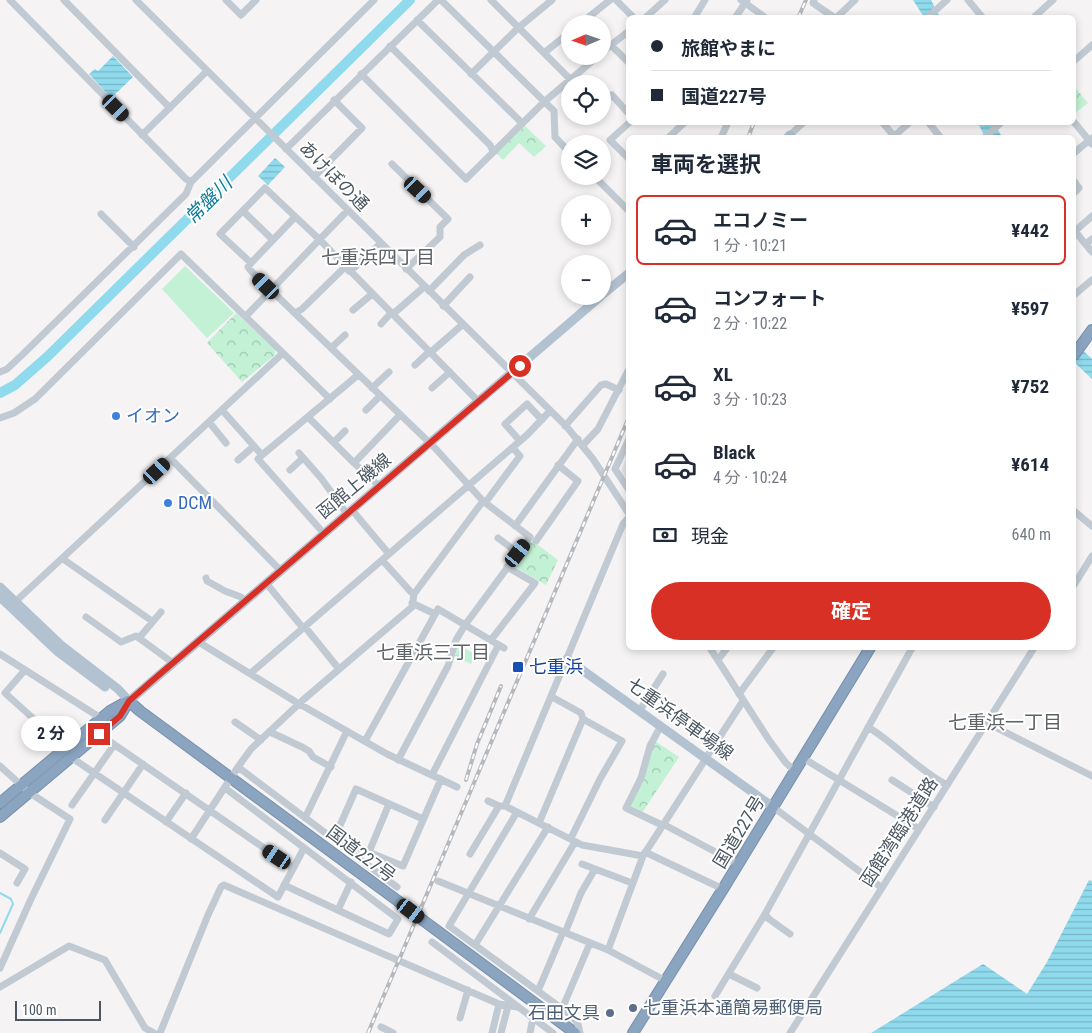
<!DOCTYPE html>
<html lang="ja">
<meta charset="utf-8">
<style>
body{margin:0;font-family:"Roboto Condensed","Noto Sans JP",sans-serif;background:#f2f2f3;color:#1f2937;height:100vh;display:flex;flex-direction:column;font-size:19px;white-space:nowrap}
*{box-sizing:border-box;margin:0}
p{font-size:16px;color:#747a83}
.icon{flex:none;width:28px;height:28px;fill:none;stroke:currentColor;stroke-width:2;stroke-linecap:round;stroke-linejoin:round}
.map{position:relative;flex:1;overflow:hidden}
.panel{position:absolute;left:626px;top:135px;width:450px;height:515px;display:flex;flex-direction:column;background:#fff;border-radius:8px;box-shadow:0 2px 8px #0003}
.panel>*{flex:none}
.hud{position:absolute;left:626px;top:15px;width:450px;height:110px;border-radius:8px;box-shadow:0 2px 8px #0003;display:grid;align-content:center;height:110px;padding:0 25px;background:#fff}
.needle{width:32px;rotate:268deg}
.controls{position:absolute;left:561px;top:15px;display:grid;gap:10px}
.controls a{display:grid;place-items:center;width:50px;height:50px;border-radius:50%;background:#fff;box-shadow:0 2px 8px #0003;font-size:25px}
.scale{position:absolute;left:15px;bottom:12px;width:86px;box-sizing:border-box;padding-left:5px;border:2px solid #4a5661;border-top:0;font-size:14px;line-height:18px;white-space:nowrap;color:#4a5661;-webkit-text-stroke:4px #fff;paint-order:stroke}
.end{position:absolute;width:22px;height:22px;margin:-11px;border:6px solid #d93025;background:#fff;box-shadow:0 0 0 2px #fff}
.from{border-radius:50%}
.bubble{position:absolute;height:35px;border-radius:18px;background:#fff;box-shadow:0 2px 8px #0003;font-size:16px;font-weight:700;line-height:35px;text-align:center}
.car{position:absolute;width:15px;height:30px;margin:-15px -8px;border-radius:6px;box-shadow:0 0 4px 1px #0007;background:linear-gradient(#222 24%,#8ab4d8 0 40%,#222 0 76%,#8ab4d8 0 86%,#222 0)}
.hud b{display:flex;align-items:center;gap:18px;height:48px;font-size:19px}
.hud b+b{border-top:1px solid #e0e1e3}
.hud i{width:12px;height:12px;background:#1f2937}
ul{padding:0;list-style:none}
li{display:flex;align-items:center;gap:15px;height:70px;margin:0 10px 8px;padding:0 15px;border:2px solid transparent;border-radius:8px}
li div{flex:1}
li b{display:block;font-size:19px}
li em{font-style:normal;font-weight:700}
li.selected{border-color:#d93025}
li>.icon{width:45px;height:45px;stroke-width:1.5}
h2{padding:0 25px;font-size:22px;line-height:60px}
.pay{display:flex;align-items:center;gap:12px;height:55px;padding:0 25px;font-size:19px}
.pay p{margin-inline-start:auto}
.button{display:flex;gap:10px;margin-top:auto;padding:10px 25px}
.button a{flex:1;height:58px;border-radius:30px;background:#d93025;color:#fff;font-size:20px;font-weight:700;line-height:58px;text-align:center}
.map>svg:first-child{display:block}
</style>
<div class="map">
<svg width="1092" height="1033" viewBox="0 0 1092 1033">
<defs>
<pattern id="forest-crowns" width="20" height="18" patternUnits="userSpaceOnUse" patternTransform="scale(1.25)"><rect width="20" height="18" fill="#c3f1d5"/><path d="M2 6a3 3 0 1 1 6 0M12 15a3 3 0 1 1 6 0" fill="none" stroke="#a0c6b0"/></pattern>
<pattern id="water-rules" width="6" height="5" patternUnits="userSpaceOnUse" patternTransform="scale(1.25)"><rect width="6" height="5" fill="#90daee"/><path d="M0 2.5h6" fill="none" stroke="#78b4c4"/></pattern>
</defs>
<rect width="100%" height="100%" fill="#f5f3f3"/>
<path fill="#e6e4e5" d="M 629,453 L 629,482 L 621,470 Z"/>
<path fill="url(#forest-crowns)" d="M 1074,86 L 1088,103 L 1074,114 Z
M 525,126 L 546,146 L 534,157 L 519,143 L 503,160 L 496,153 Z
M 236,313 L 275,350 L 275,355 L 242,382 L 207,343 Z
M 530,542 L 534,542 L 558,560 L 546,585 L 515,567 L 515,563 Z
M 458,645 L 475,654 L 471,664 L 455,656 Z
M 655,741 L 679,757 L 642,813 L 629,807 Z"/>
<path fill="#c3f1d5" d="M 185,266 L 234,313 L 207,338 L 162,289 Z"/>
<path fill="url(#water-rules)" d="M 913,0 L 931,0 L 940,17 L 924,17 Z
M 113,56 L 133,77 L 111,98 L 89,74 L 95,69 L 98,71 Z
M 978,123 L 994,123 L 1002,137 L 985,137 Z
M 275,158 L 285,167 L 268,185 L 258,176 Z
M 1074,342 L 1092,359 L 1092,379 L 1074,362 Z
M 1089,880 L 1092,881 L 1092,1033 L 871,1033 L 983,964 L 1027,994 L 1047,962 Z"/>
<g fill="none" stroke-linecap="round" stroke-linejoin="round">
<path stroke="#90daee" stroke-width="2" d="M 0,893 L 11,899 L 13,904 L 0,933"/>
<path stroke="#90daee" stroke-width="10" d="M 0,393 L 15,385 L 47,357 L 410,0"/>
<defs>
<path id="highway" d="M 1074,355 L 1092,330
M 129,701 L 140,711 L 398,901
M 0,803 L 110,711 L 128,701
M 0,817 L 120,716 L 129,701
M 424,921 L 575,1033
M 633,1033 L 723,889 L 870,648"/>
</defs>
<use href="#highway" stroke="#7690ad" stroke-width="12"/>
<path stroke="#c1cad2" stroke-width="7" d="M 10,0 L 186,179 L 191,182
M 64,0 L 170,108
M 136,0 L 566,426 L 593,459 L 629,514
M 226,0 L 241,15 L 256,0
M 441,0 L 554,111 L 555,137 L 570,153
M 491,0 L 575,84
M 616,0 L 634,18
M 741,0 L 766,18
M 814,0 L 813,3 L 835,18
M 968,0 L 983,18
M 645,18 L 665,0
M 694,18 L 705,0
M 735,18 L 747,0
M 836,18 L 855,0
M 927,18 L 947,0
M 1033,18 L 1053,0
M 417,20 L 522,123
M 580,24 L 610,0
M 611,45 L 629,63
M 390,46 L 490,145 L 493,151
M 602,52 L 629,31
M 544,53 L 570,32
M 1074,61 L 1092,45
M 361,74 L 466,179 L 544,102 L 598,56
M 471,74 L 518,28 L 552,0
M 602,104 L 612,95 L 629,114
M 882,122 L 894,136
M 928,122 L 941,138
M 1074,122 L 1092,144
M 142,135 L 207,71
M 790,135 L 804,122
M 668,138 L 685,122
M 721,138 L 728,122
M 892,138 L 910,122
M 984,138 L 1002,122
M 286,149 L 438,0
M 1074,153 L 1092,138
M 629,159 L 610,140 L 630,122
M 392,164 L 448,219 L 440,227 L 440,237 L 406,269
M 594,176 L 629,211
M 314,177 L 362,128 L 334,100
M 1074,181 L 1079,188 L 1074,193
M 243,211 L 273,240
M 101,214 L 134,247
M 1074,230 L 1092,252
M 1074,232 L 1092,216
M 1086,244 L 1092,239
M 251,263 L 295,217
M 349,271 L 355,267 L 380,244
M 429,291 L 464,255 L 480,245
M 1074,295 L 1092,280
M 443,306 L 470,277
M 353,310 L 372,294
M 295,313 L 302,309 L 345,267
M 393,314 L 424,287
M 246,316 L 347,211
M 381,324 L 391,313
M 331,348 L 345,335
M 431,352 L 462,325
M 283,353 L 330,399
M 415,365 L 430,351
M 0,372 L 7,369 L 22,355 L 186,194 L 191,182 L 374,0
M 372,388 L 389,372
M 432,388 L 450,372
M 222,410 L 262,455 L 358,375
M 366,410 L 380,396
M 308,417 L 354,463 L 400,415
M 0,418 L 14,413 L 35,399 L 181,254 L 283,353 L 15,602
M 209,422 L 226,443
M 565,426 L 601,385 L 606,384 L 619,390
M 629,439 L 615,469 L 629,490
M 520,441 L 505,424 L 527,404 L 542,420
M 334,442 L 345,431
M 583,445 L 598,429 L 629,369
M 299,453 L 321,478 L 347,514
M 262,455 L 258,459 L 320,529
M 170,458 L 280,570
M 238,460 L 254,446
M 354,463 L 379,486
M 290,470 L 303,458
M 485,503 L 520,456 L 513,448
M 352,510 L 389,554
M 1074,511 L 1092,526
M 515,526 L 578,439
M 498,538 L 518,553
M 536,541 L 578,481 L 558,465
M 63,559 L 152,621
M 382,560 L 411,592 L 414,594
M 206,578 L 207,581 L 225,591 L 241,597
M 266,583 L 303,628
M 1074,585 L 1092,556
M 412,603 L 435,614
M 161,612 L 139,638 L 173,663
M 86,617 L 121,642 L 136,636 L 139,638
M 305,627 L 339,669
M 491,640 L 535,583 L 507,567
M 197,641 L 296,702 L 387,754 L 457,787
M 710,648 L 769,740 L 786,763 L 795,771
M 0,654 L 96,715
M 718,660 L 727,648
M 25,670 L 5,693 L 66,748
M 251,673 L 527,435 L 550,411
M 739,694 L 773,648
M 552,697 L 581,713 L 583,719
M 640,710 L 663,674
M 235,722 L 261,740
M 987,723 L 1092,776
M 868,727 C 896,744 918,770 947,785
M 658,731 L 650,746 L 641,778 L 626,808 L 662,825
M 270,732 L 302,747 L 309,751 L 313,757 L 331,767
M 99,734 L 293,868
M 365,741 L 438,609 L 504,648
M 72,758 L 278,897 L 304,848
M 706,758 L 743,701
M 803,758 L 919,829
M 398,760 L 448,666 L 456,640 L 465,625 L 530,537 L 483,501 L 435,448 L 251,271 L 248,267 L 251,263 L 220,234 L 265,188 L 320,240 L 478,401
M 0,766 L 30,793 L 70,819 L 31,899 L 0,968
M 238,767 L 251,749 L 303,700 L 412,607 L 414,594 L 483,501
M 432,775 L 498,646
M 892,780 L 934,807
M 225,788 L 398,919 L 389,934 L 284,885
M 488,801 L 499,806
M 72,805 L 114,745
M 505,806 L 623,524 L 629,517
M 773,807 L 882,888
M 517,812 L 449,926 L 572,1016 L 578,1024 L 580,1033
M 305,818 L 347,731
M 105,820 L 143,764
M 166,822 L 186,793
M 539,823 L 583,719 L 622,741 L 600,779 L 571,838
M 663,824 L 738,864
M 191,839 L 238,767 L 397,887
M 334,839 L 356,789 L 423,819
M 343,846 L 351,845 L 403,866 L 441,779
M 369,852 L 389,804
M 645,852 L 723,889
M 0,853 L 25,869 L 17,883
M 470,854 L 499,806 L 505,806 L 582,845 L 643,856
M 582,864 L 632,883
M 438,881 L 608,950 L 666,981
M 338,910 L 351,882
M 765,914 L 769,919 L 790,934
M 529,919 L 575,842
M 565,933 L 581,893 L 595,869
M 432,942 L 553,1033
M 475,945 L 548,827
M 608,950 L 643,856 L 703,763
M 729,974 L 757,988
M 0,987 L 69,946 L 105,960 L 145,1028 L 154,1033
M 538,991 L 563,932
M 715,996 L 765,914 L 912,648
M 562,1009 L 590,943
M 460,1018 L 468,990
M 381,1027 L 393,1033
M 160,1033 L 208,915 L 221,887 L 224,885 L 499,1004 L 517,1007
M 492,1033 L 499,1004
M 501,1033 L 507,1010
M 530,1033 L 532,1023
M 790,1033 L 1034,648"/>
<path stroke="#b3c2d1" stroke-width="9" d="M 787,138 L 790,135
M 602,295 L 629,273
M 0,587 L 61,645 L 118,689 L 129,701
M 0,597 L 58,652 L 105,687
M 567,659 L 773,807
M 129,701 L 601,296"/>
<use href="#highway" stroke="#8ba5c1" stroke-width="10"/>
<defs>
<path id="rail" d="M 798,18 L 806,0
M 748,138 L 754,122
M 466,780 L 477,744 L 501,686
M 368,1033 L 629,417"/>
</defs>
<use href="#rail" stroke="#b5b8bd" stroke-width="4"/>
<use href="#rail" stroke="#fff" stroke-width="2" stroke-dasharray="5.5" stroke-linecap="butt"/>
<defs>
<path id="highway-bridge" d="M 398,901 L 424,921"/>
</defs>
<use href="#highway-bridge" stroke="#7690ad" stroke-width="12" stroke-linecap="butt"/>
<use href="#highway-bridge" stroke="#8ba5c1" stroke-width="10"/>
</g>
<g fill="none" stroke-linecap="round" stroke-linejoin="round">
<path stroke="#d93025" stroke-width="6" d="M 99,734 L 120,716 L 129,701 L 153,680 L 520,366"/>
</g>
<g fill="#3f7fe0" stroke="#fff" stroke-width="2">
<circle cx="116" cy="416" r="5"/>
<circle cx="168" cy="503" r="5"/>
</g>
<rect fill="#1a4fb4" stroke="#fff" stroke-width="2" x="512" y="661" width="12" height="12" rx="2.5"/>
<g fill="#5c6f8a" stroke="#fff" stroke-width="2">
<circle cx="633" cy="1008" r="5"/>
<circle cx="610" cy="1013" r="5"/>
</g>
<g text-anchor="middle" stroke-width="4" stroke-linejoin="round" paint-order="stroke">
<g font-size="18" fill="#4a5661" stroke="#fff">
<text transform="translate(334 176) rotate(45)" y="6">あけぼの通</text>
<text transform="translate(354 486) rotate(-40)" y="6">函館上磯線</text>
<text transform="translate(680 719) rotate(36)" y="6">七重浜停車場線</text>
<text transform="translate(739 832) rotate(-59)" y="6">国道227号</text>
<text transform="translate(899 832) rotate(-57)" y="6">函館湾臨港道路</text>
<text transform="translate(361 854) rotate(37)" y="6">国道227号</text>
</g>
<g font-size="18" fill="#366cbe" stroke="#fff" text-anchor="start">
<text x="126" y="422">イオン</text>
<text x="178" y="509">DCM</text>
</g>
<g font-size="18" fill="#164399" stroke="#fff" text-anchor="start">
<text x="529" y="673">七重浜</text>
</g>
<g font-size="18" fill="#4e5e75" stroke="#fff" text-anchor="start">
<text x="643" y="1014">七重浜本通簡易郵便局</text>
<text x="600" y="1019" text-anchor="end">石田文具</text>
</g>
<g font-size="19" font-style="italic" fill="#0c7c9b" stroke="#fff">
<text transform="translate(208 200) rotate(-45)" y="7">常盤川</text>
</g>
<g font-size="19" fill="#5f6368" stroke="#fff">
<text x="378" y="264">七重浜四丁目</text>
<text x="433" y="659">七重浜三丁目</text>
<text x="1005" y="729">七重浜一丁目</text>
</g>
</g>
</svg>
<div class="controls">
<a><svg class="needle" viewBox="-14 -14 28 28"><path d="M0-13l5 13h-10z" fill="#e53935"/><path d="M0 13l5-13h-10z" fill="#747a83"/></svg></a>
<a><svg class="icon" aria-label="locate" viewBox="0 0 24 24"><circle cx="12" cy="12" r="6"/><path d="M12 2v4M12 18v4M2 12h4M18 12h4"/></svg></a>
<a><svg class="icon" aria-label="layers" viewBox="0 0 24 24"><path d="M12 4l9 5-9 5-9-5zM3 14l9 5 9-5"/></svg></a>
<a>+</a>
<a>−</a>
</div>
<div class="scale">100 m</div>
<i class="end from" style="left:520px;top:366px"></i>
<i class="end" style="left:99px;top:734px"></i>
<div class="bubble" style="left:21px;top:716px;width:60px">2 分</div>
<i class="car" style="left:116px;top:108px;rotate:135deg"></i>
<i class="car" style="left:418px;top:190px;rotate:133deg"></i>
<i class="car" style="left:266px;top:286px;rotate:314deg"></i>
<i class="car" style="left:157px;top:471px;rotate:47deg"></i>
<i class="car" style="left:518px;top:553px;rotate:37deg"></i>
<i class="car" style="left:277px;top:857px;rotate:304deg"></i>
<i class="car" style="left:411px;top:911px;rotate:127deg"></i>
<div class="hud">
<b><i class="from"></i>旅館やまに</b>
<b><i></i>国道227号</b>
</div>
<section class="panel">
<h2>車両を選択</h2>
<ul>
<li class="selected"><svg class="icon" aria-label="car" viewBox="0 0 24 24"><path d="M5 17H2v-5l4-1 3-4h7l3 4 3 1v5h-3M9 17h6M6 11h13"/><circle cx="7" cy="17" r="2"/><circle cx="17" cy="17" r="2"/></svg><div><b>エコノミー</b><p>1 分 · 10:21</p></div><em>¥442</em></li>
<li><svg class="icon" aria-label="car" viewBox="0 0 24 24"><path d="M5 17H2v-5l4-1 3-4h7l3 4 3 1v5h-3M9 17h6M6 11h13"/><circle cx="7" cy="17" r="2"/><circle cx="17" cy="17" r="2"/></svg><div><b>コンフォート</b><p>2 分 · 10:22</p></div><em>¥597</em></li>
<li><svg class="icon" aria-label="car" viewBox="0 0 24 24"><path d="M5 17H2v-5l4-1 3-4h7l3 4 3 1v5h-3M9 17h6M6 11h13"/><circle cx="7" cy="17" r="2"/><circle cx="17" cy="17" r="2"/></svg><div><b>XL</b><p>3 分 · 10:23</p></div><em>¥752</em></li>
<li><svg class="icon" aria-label="car" viewBox="0 0 24 24"><path d="M5 17H2v-5l4-1 3-4h7l3 4 3 1v5h-3M9 17h6M6 11h13"/><circle cx="7" cy="17" r="2"/><circle cx="17" cy="17" r="2"/></svg><div><b>Black</b><p>4 分 · 10:24</p></div><em>¥614</em></li>
</ul>
<div class="pay"><svg class="icon" aria-label="cash" viewBox="0 0 24 24"><path d="M3 7h18v10H3z"/><circle cx="12" cy="12" r="2"/></svg>現金<p>640 m</p></div>
<div class="button"><a>確定</a></div>
</section>
</div>
